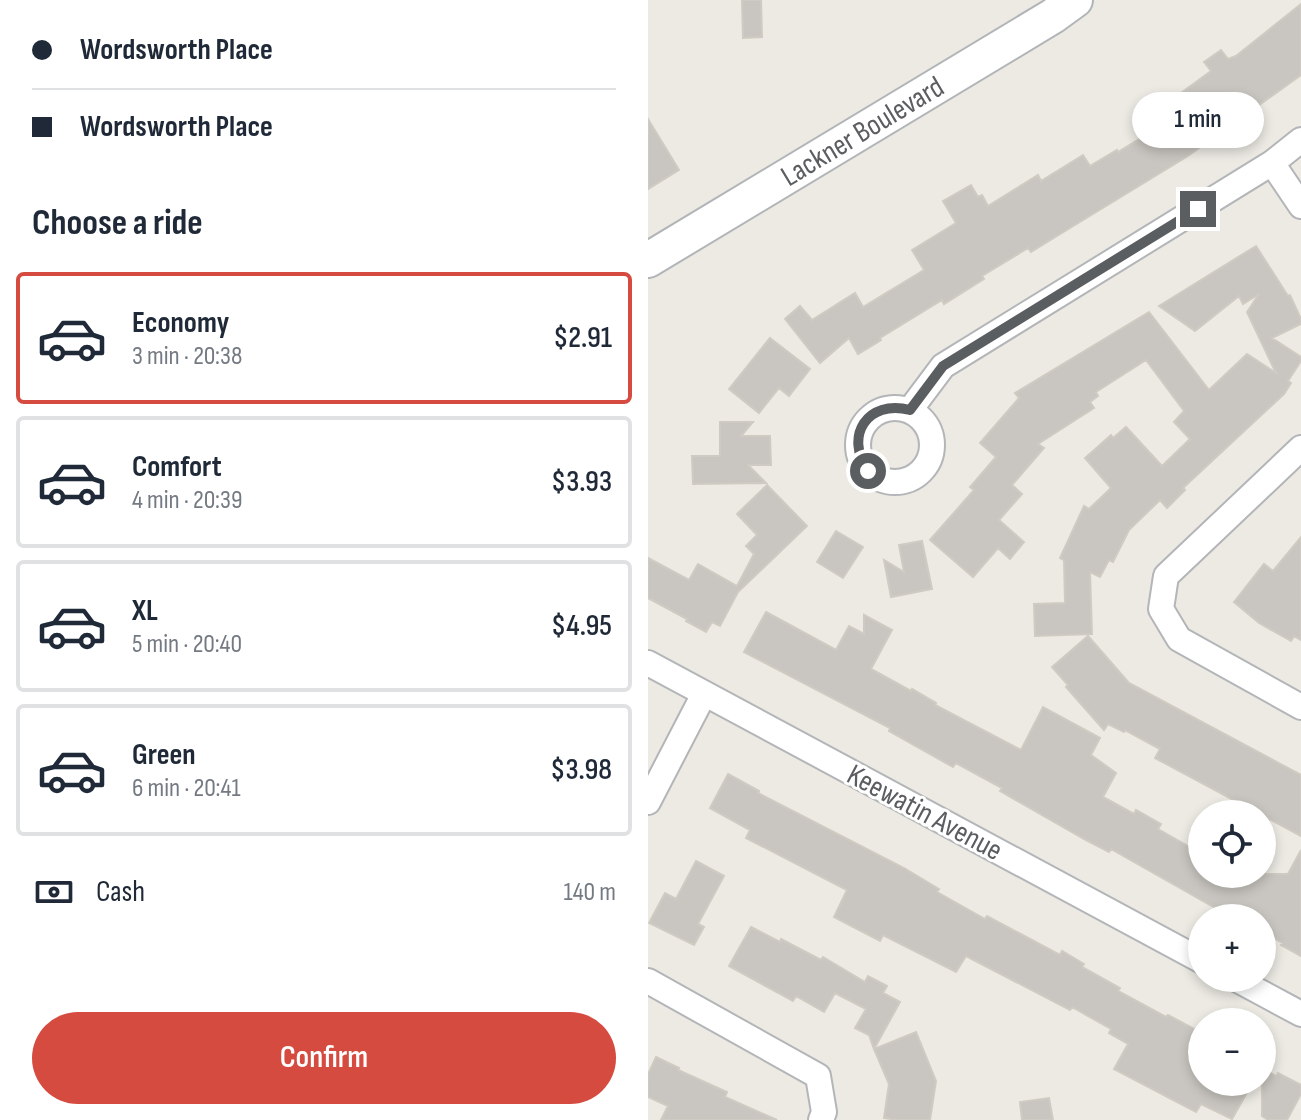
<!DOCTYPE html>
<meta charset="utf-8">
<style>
body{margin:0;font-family:"Sofia Sans Condensed",sans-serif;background:#f6f6f7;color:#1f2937;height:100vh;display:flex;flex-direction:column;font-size:30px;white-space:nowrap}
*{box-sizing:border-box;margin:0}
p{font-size:26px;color:#747a83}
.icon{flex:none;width:44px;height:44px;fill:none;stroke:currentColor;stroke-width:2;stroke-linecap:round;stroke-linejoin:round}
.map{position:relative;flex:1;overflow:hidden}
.sheet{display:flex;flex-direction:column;background:#fff;width:648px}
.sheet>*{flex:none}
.guide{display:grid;align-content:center;height:176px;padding:0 32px;background:#fff}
.fabs{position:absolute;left:540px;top:800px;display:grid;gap:16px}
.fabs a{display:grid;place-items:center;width:88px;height:88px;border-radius:50%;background:#fff;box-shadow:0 4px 12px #0003;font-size:40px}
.end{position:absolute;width:36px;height:36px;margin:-18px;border:10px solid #5b5e61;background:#fff;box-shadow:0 0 0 4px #fff}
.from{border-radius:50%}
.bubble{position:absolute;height:56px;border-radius:28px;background:#fff;box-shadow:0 4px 12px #0003;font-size:26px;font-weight:600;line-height:56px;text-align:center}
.guide b{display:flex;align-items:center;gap:28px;height:76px;font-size:30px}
.guide b+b{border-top:2px solid #e0e1e3}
.guide i{width:20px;height:20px;background:#1f2937}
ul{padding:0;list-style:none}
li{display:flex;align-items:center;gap:24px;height:132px;margin:0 16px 12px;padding:0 16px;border:4px solid #e0e1e3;border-radius:8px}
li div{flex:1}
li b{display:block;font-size:30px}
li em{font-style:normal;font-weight:600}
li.selected{border-color:#d54b40}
li>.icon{width:72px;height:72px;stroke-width:1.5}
h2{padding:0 32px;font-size:36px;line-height:96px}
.pay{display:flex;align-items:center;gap:20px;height:88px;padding:0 32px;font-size:30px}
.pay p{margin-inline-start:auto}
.button{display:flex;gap:16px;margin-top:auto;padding:16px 32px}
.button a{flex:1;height:92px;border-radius:48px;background:#d54b40;color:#fff;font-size:32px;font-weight:600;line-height:92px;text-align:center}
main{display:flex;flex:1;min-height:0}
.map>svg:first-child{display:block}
</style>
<main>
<section class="sheet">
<div class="guide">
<b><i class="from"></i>Wordsworth Place</b>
<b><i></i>Wordsworth Place</b>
</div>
<h2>Choose a ride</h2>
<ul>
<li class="selected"><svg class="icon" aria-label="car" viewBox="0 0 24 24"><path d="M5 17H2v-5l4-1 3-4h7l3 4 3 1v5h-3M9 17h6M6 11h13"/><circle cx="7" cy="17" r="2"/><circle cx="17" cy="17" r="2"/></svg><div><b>Economy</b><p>3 min · 20:38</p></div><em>$2.91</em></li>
<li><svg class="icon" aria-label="car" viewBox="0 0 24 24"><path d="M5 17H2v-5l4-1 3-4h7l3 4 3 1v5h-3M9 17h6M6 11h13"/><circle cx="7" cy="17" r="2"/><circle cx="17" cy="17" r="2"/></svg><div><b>Comfort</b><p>4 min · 20:39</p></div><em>$3.93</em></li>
<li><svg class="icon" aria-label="car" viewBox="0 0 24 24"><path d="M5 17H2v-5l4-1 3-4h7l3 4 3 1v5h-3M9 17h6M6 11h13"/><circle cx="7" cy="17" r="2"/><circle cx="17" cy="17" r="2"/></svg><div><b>XL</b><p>5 min · 20:40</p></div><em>$4.95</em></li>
<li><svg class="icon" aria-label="car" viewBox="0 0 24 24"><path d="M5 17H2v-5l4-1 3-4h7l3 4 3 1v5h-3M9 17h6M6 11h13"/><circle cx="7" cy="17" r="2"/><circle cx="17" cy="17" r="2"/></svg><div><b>Green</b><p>6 min · 20:41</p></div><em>$3.98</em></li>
</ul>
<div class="pay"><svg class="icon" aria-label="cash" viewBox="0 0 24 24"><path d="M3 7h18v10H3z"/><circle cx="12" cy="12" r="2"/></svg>Cash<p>140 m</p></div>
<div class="button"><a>Confirm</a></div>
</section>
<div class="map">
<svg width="653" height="1120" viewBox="0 0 653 1120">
<rect width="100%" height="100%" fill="#eceae3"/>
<path fill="#c9c6c1" stroke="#d0cbc2" stroke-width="2" d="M 94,0 L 113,0 L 114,37 L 95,38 Z
M 653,4 L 653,75 L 540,156 L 422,228 L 383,252 L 380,248 L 334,276 L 336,279 L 296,304 L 294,300 L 232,338 L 233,340 L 210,354 L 201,338 L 172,363 L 137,319 L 152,306 L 164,320 L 207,293 L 215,307 L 276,270 L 264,250 L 308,223 L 295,201 L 323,185 L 330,197 L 334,195 L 340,206 L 390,175 L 393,181 L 435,155 L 442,166 L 469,150 L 470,152 L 532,114 L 522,101 L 563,71 L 556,62 L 573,50 L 580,59 L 588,56 Z
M 0,119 L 31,170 L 0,189 Z
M 608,246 L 640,296 L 642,295 L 653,319 L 653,324 L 624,338 L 653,357 L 653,361 L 640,381 L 643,383 L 636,394 L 535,488 L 537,490 L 519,508 L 512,500 L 481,530 L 465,562 L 461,560 L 452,577 L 442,572 L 444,634 L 387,636 L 386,604 L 417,603 L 416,560 L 412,558 L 436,506 L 441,509 L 463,488 L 437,458 L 463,435 L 465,438 L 478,427 L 514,466 L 542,439 L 526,422 L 536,411 L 498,360 L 448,392 L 450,396 L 442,402 L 446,408 L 390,444 L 396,448 L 364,485 L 374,494 L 351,520 L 376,542 L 362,559 L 350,548 L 325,577 L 282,540 L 326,490 L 322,487 L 348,457 L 332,443 L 371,398 L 367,393 L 501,312 L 561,390 L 599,354 L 628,373 L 599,312 L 611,294 L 595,304 L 591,296 L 547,331 L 511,306 Z
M 122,338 L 162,369 L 141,396 L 131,388 L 111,413 L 81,389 Z
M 72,422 L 105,422 L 93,436 L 122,436 L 123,465 L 100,465 L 118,483 L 45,484 L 44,456 L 72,456 Z
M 119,485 L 159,526 L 90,592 L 72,626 L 64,622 L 58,632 L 38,621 L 39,619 L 0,598 L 0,558 L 41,580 L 50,564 L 89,586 L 106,554 L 98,546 L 109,535 L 89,514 Z
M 188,531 L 215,547 L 195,578 L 169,562 Z
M 653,537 L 653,640 L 646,636 L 643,641 L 611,623 L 586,602 L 616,564 L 625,571 Z
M 274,541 L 284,589 L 243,597 L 236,560 L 256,572 L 251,545 Z
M 118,612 L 188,650 L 201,626 L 216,634 L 216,615 L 244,630 L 223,669 L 263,691 L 264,689 L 288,703 L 287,705 L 373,750 L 395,707 L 452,738 L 443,755 L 468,773 L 455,797 L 486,814 L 488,810 L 513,824 L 510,829 L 554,854 L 554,874 L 640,874 L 653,850 L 653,956 L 633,945 L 635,943 L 614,932 L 614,918 L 585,918 L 463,849 L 461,852 L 438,840 L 352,791 L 354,788 L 308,763 L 305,767 L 241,731 L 242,728 L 96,652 Z
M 440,636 L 481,683 L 653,775 L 653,836 L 507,758 L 512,749 L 477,730 L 476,732 L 460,724 L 456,730 L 418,687 L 420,685 L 404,667 Z
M 80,774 L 111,791 L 110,793 L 256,868 L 291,889 L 289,892 L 337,919 L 339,916 L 412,955 L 414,951 L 436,964 L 434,967 L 472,988 L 470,991 L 518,1017 L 520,1015 L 554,1033 L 554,1082 L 605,1082 L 584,1119 L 553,1104 L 548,1112 L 466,1069 L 480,1044 L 461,1033 L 463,1029 L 424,1007 L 422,1010 L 318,956 L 308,972 L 235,935 L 232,941 L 186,917 L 199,890 L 98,838 L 102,830 L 62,808 Z
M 48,861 L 76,876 L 50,924 L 56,927 L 46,945 L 1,923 L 17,893 L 28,899 Z
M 103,927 L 132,942 L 133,939 L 173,960 L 175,957 L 217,982 L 220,976 L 239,986 L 235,993 L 252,1002 L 226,1049 L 221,1035 L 207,1028 L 218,1009 L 187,993 L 176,1012 L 148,996 L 145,1001 L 81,966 Z
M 268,1032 L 288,1081 L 282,1120 L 249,1120 L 236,1118 L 241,1084 L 226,1049 Z
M 8,1057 L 31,1068 L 30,1070 L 79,1092 L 77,1097 L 129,1120 L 13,1120 L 20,1106 L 0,1097 L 0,1074 Z
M 614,1068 L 628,1076 L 630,1073 L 653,1085 L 653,1094 L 639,1120 L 620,1120 L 614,1116 Z
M 401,1098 L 405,1120 L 374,1120 L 372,1102 Z"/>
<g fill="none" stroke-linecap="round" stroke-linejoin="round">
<defs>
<path id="minor" d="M 624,163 L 653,206
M210 445a37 37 0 1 1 74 0a37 37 0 1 1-74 0Z
M 262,410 L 295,366 L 624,163 L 653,140
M 653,448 L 518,576 L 513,609 L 531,639 L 653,707
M 0,663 L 554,961
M 0,802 L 56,694
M 586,978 L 653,1014
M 0,981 L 170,1076 L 176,1112 L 173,1120"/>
<g id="secondary">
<path id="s1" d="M 0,260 L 405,16 L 427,0"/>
</g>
</defs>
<use href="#minor" stroke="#b3b5b8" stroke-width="28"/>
<use href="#secondary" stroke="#b2b5b8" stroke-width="38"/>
<use href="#minor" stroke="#fff" stroke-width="24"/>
<use href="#secondary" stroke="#fff" stroke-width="34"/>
</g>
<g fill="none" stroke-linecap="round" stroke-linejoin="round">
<path stroke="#5b5e61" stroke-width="10" d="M 220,471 C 196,436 219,399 262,410 L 295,366 L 550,209"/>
</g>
<g text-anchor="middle" stroke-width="6" stroke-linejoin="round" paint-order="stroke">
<g font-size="30" fill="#5b5e61" stroke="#fff">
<text dy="10" stroke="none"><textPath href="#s1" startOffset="250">Lackner Boulevard</textPath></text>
<text transform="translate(277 812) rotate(28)" y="10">Keewatin Avenue</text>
</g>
</g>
</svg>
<div class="fabs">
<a><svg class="icon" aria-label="locate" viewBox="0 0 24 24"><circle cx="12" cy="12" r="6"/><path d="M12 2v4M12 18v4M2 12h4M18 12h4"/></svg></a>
<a>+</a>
<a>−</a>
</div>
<i class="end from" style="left:220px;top:471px"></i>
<i class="end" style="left:550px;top:209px"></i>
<div class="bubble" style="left:484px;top:92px;width:132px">1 min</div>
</div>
</main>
